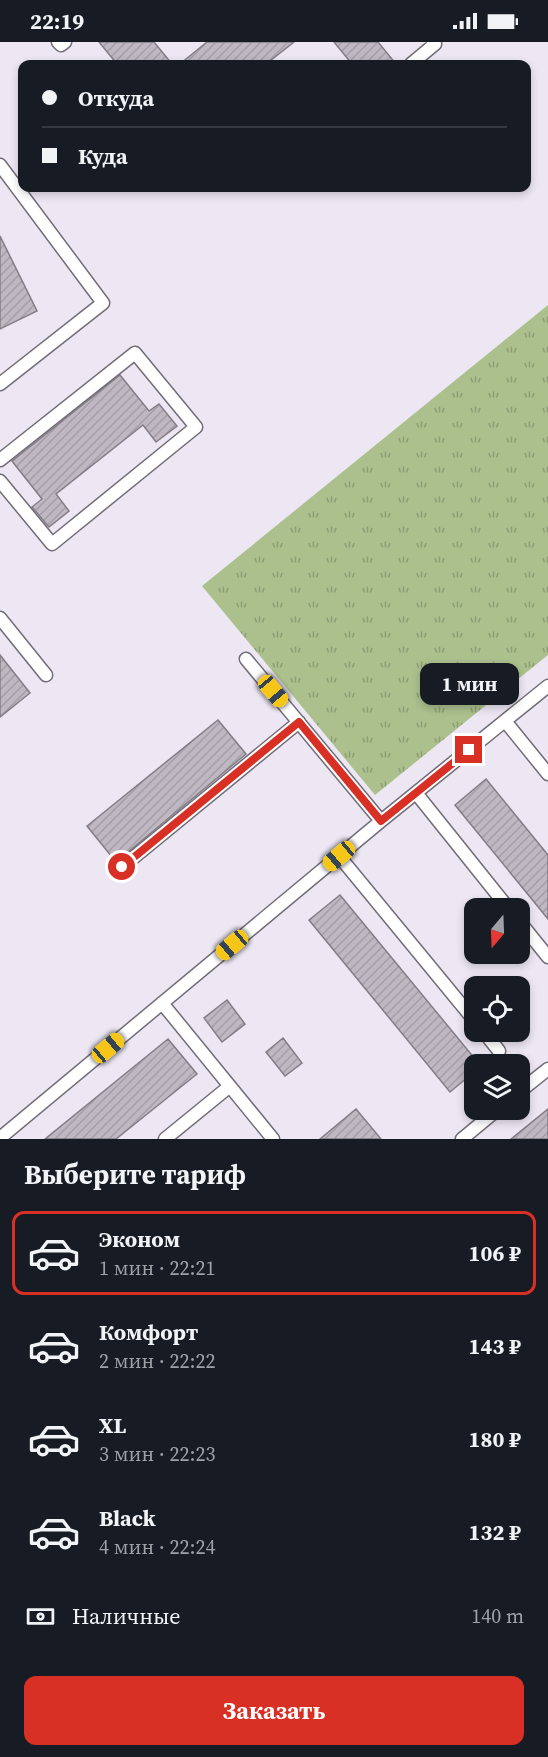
<!DOCTYPE html>
<html lang="ru">
<meta charset="utf-8">
<style>
body{margin:0;font-family:"Source Serif 4",serif;background:#20242c;color:#f1f3f6;height:100vh;display:flex;flex-direction:column;font-size:22px;white-space:nowrap}
*{box-sizing:border-box;margin:0}
p{font-size:20px;color:#9ea1a6}
.icon{flex:none;width:33px;height:33px;fill:none;stroke:currentColor;stroke-width:2;stroke-linecap:round;stroke-linejoin:round}
.map{position:relative;height:1097px;overflow:hidden}
.details{display:flex;flex-direction:column;background:#171b24;flex:1}
.details>*{flex:none}
.hud{position:absolute;left:18px;top:18px;width:513px;height:132px;border-radius:12px;box-shadow:0 3px 9px #0003;display:grid;align-content:center;height:132px;padding:0 24px;background:#171b24}
.needle{width:39px;rotate:199deg}
.tools{position:absolute;left:464px;top:856px;display:grid;gap:12px}
.tools a{display:grid;place-items:center;width:66px;height:66px;border-radius:12px;background:#171b24;box-shadow:0 3px 9px #0003;font-size:30px}
.end{position:absolute;width:27px;height:27px;margin:-14px;border:8px solid #d93025;background:#fff;box-shadow:0 0 0 3px #fff}
.from{border-radius:50%}
.bubble{position:absolute;height:42px;border-radius:12px;background:#171b24;box-shadow:0 3px 9px #0003;font-size:20px;font-weight:700;line-height:42px;text-align:center}
.car{position:absolute;width:18px;height:36px;margin:-18px -9px;border-radius:8px;box-shadow:0 0 4px 2px #0007;background:linear-gradient(#f5c518 24%,#345 0 40%,#f5c518 0 76%,#345 0 86%,#f5c518 0)}
.hud b{display:flex;align-items:center;gap:21px;height:57px;font-size:22px}
.hud b+b{border-top:2px solid #363941}
.hud i{width:15px;height:15px;background:#f1f3f6}
ul{padding:0;list-style:none}
li{display:flex;align-items:center;gap:18px;height:84px;margin:0 12px 9px;padding:0 12px;border:3px solid transparent;border-radius:12px}
li div{flex:1}
li b{display:block;font-size:22px}
li em{font-style:normal;font-weight:700}
li.selected{border-color:#d93025}
li>.icon{width:54px;height:54px;stroke-width:1.5}
h2{padding:0 24px;font-size:27px;line-height:72px}
.pay{display:flex;align-items:center;gap:15px;height:66px;padding:0 24px;font-size:22px}
.pay p{margin-inline-start:auto}
.primary-button{display:flex;gap:12px;margin-top:auto;padding:12px 24px}
.primary-button a{flex:1;height:69px;border-radius:12px;background:#d93025;color:#fff;font-size:24px;font-weight:700;line-height:69px;text-align:center}
.status{display:flex;justify-content:space-between;align-items:center;height:42px;padding:0 30px;background:#171b24;direction:ltr}
.status svg{height:16px;fill:currentColor}
.map>svg:first-child{display:block}
</style>
<div class="status"><b>22:19</b><svg viewBox="0 0 49 12"><path d="M0 12V9h3v3zM5 12V6h3v6zM10 12V3h3v9zM15 12V0h3v12zM26 1h20v11H26zM47 4h2v5h-2z"/></svg></div>
<div class="map">
<svg width="548" height="1097" viewBox="0 0 548 1097">
<defs>
<pattern id="grass-tufts" width="24" height="20" patternUnits="userSpaceOnUse" patternTransform="scale(1.5)"><rect width="24" height="20" fill="#acc08d"/><path d="M3 7l-1-3M5 7V3M7 7l1-3M15 17l-1-3M17 17v-4M19 17l1-3" fill="none" stroke="#8c9c74"/></pattern>
<pattern id="building-hatch" width="6" height="6" patternUnits="userSpaceOnUse" patternTransform="scale(1.5)"><rect width="6" height="6" fill="#bfb8c2"/><path d="M-1 1l2-2M0 6l6-6M5 7l2-2" fill="none" stroke="#a49ea7"/></pattern>
</defs>
<rect width="100%" height="100%" fill="#ece7f3"/>
<path fill="url(#grass-tufts)" d="M 548,263 L 548,613 L 375,753 L 202,544 Z"/>
<path fill="url(#building-hatch)" stroke="#847d86" stroke-width="1.5" d="M 99,0 L 154,0 L 172,22 L 117,22 Z
M 207,0 L 294,0 L 266,22 L 180,22 Z
M 334,0 L 378,0 L 396,22 L 352,22 Z
M 0,194 L 37,269 L 0,287 Z
M 120,333 L 149,369 L 159,362 L 177,384 L 156,400 L 143,383 L 56,452 L 69,469 L 49,485 L 32,465 L 42,457 L 12,419 Z
M 0,613 L 30,651 L 0,675 Z
M 218,678 L 246,712 L 116,820 L 87,784 Z
M 486,737 L 548,813 L 548,877 L 455,763 Z
M 340,853 L 480,1023 L 474,1023 L 474,1030 L 450,1050 L 309,878 Z
M 227,958 L 245,982 L 222,1000 L 204,976 Z
M 283,996 L 302,1021 L 285,1034 L 266,1010 Z
M 168,997 L 197,1032 L 116,1097 L 45,1097 Z
M 356,1067 L 381,1097 L 320,1097 Z
M 548,1067 L 548,1097 L 511,1097 Z"/>
<g fill="none" stroke-linecap="round" stroke-linejoin="round">
<defs>
<path id="lane" d="M 58,0 L 61,3 L 65,0
M 411,22 L 435,2 L 433,0
M 0,123 L 103,261 L 0,342
M 0,418 L 135,311 L 196,385 L 52,502 L 0,439
M 0,576 L 46,633
M 246,617 L 381,779
M 505,679 L 548,732
M 416,751 L 509,867
M 339,814 L 474,978
M 122,825 L 299,680
M 519,879 L 548,915
M 162,961 L 273,1097
M 484,990 L 499,1009
M 519,1050 L 548,1027
M 0,1096 L 381,779 L 548,644
M 165,1097 L 230,1044
M 462,1097 L 497,1068"/>
</defs>
<use href="#lane" stroke="#716d77" stroke-width="15"/>
<use href="#lane" stroke="#fff" stroke-width="12"/>
</g>
<g fill="none" stroke-linecap="round" stroke-linejoin="round">
<path stroke="#d93025" stroke-width="8" d="M 122,825 L 299,680 L 381,779 L 469,708"/>
</g>
</svg>
<div class="tools">
<a><svg class="needle" viewBox="-14 -14 28 28"><path d="M0-13l5 13h-10z" fill="#e53935"/><path d="M0 13l5-13h-10z" fill="#9ea1a6"/></svg></a>
<a><svg class="icon" aria-label="locate" viewBox="0 0 24 24"><circle cx="12" cy="12" r="6"/><path d="M12 2v4M12 18v4M2 12h4M18 12h4"/></svg></a>
<a><svg class="icon" aria-label="layers" viewBox="0 0 24 24"><path d="M12 4l9 5-9 5-9-5zM3 14l9 5 9-5"/></svg></a>
</div>
<i class="end from" style="left:122px;top:825px"></i>
<i class="end" style="left:469px;top:708px"></i>
<div class="bubble" style="left:420px;top:621px;width:99px">1 мин</div>
<i class="car" style="left:273px;top:649px;rotate:140deg"></i>
<i class="car" style="left:339px;top:814px;rotate:230deg"></i>
<i class="car" style="left:232px;top:903px;rotate:230deg"></i>
<i class="car" style="left:108px;top:1006px;rotate:50deg"></i>
<div class="hud">
<b><i class="from"></i>Откуда</b>
<b><i></i>Куда</b>
</div>
</div>
<section class="details">
<h2>Выберите тариф</h2>
<ul>
<li class="selected"><svg class="icon" aria-label="car" viewBox="0 0 24 24"><path d="M5 17H2v-5l4-1 3-4h7l3 4 3 1v5h-3M9 17h6M6 11h13"/><circle cx="7" cy="17" r="2"/><circle cx="17" cy="17" r="2"/></svg><div><b>Эконом</b><p>1 мин · 22:21</p></div><em>106 ₽</em></li>
<li><svg class="icon" aria-label="car" viewBox="0 0 24 24"><path d="M5 17H2v-5l4-1 3-4h7l3 4 3 1v5h-3M9 17h6M6 11h13"/><circle cx="7" cy="17" r="2"/><circle cx="17" cy="17" r="2"/></svg><div><b>Комфорт</b><p>2 мин · 22:22</p></div><em>143 ₽</em></li>
<li><svg class="icon" aria-label="car" viewBox="0 0 24 24"><path d="M5 17H2v-5l4-1 3-4h7l3 4 3 1v5h-3M9 17h6M6 11h13"/><circle cx="7" cy="17" r="2"/><circle cx="17" cy="17" r="2"/></svg><div><b>XL</b><p>3 мин · 22:23</p></div><em>180 ₽</em></li>
<li><svg class="icon" aria-label="car" viewBox="0 0 24 24"><path d="M5 17H2v-5l4-1 3-4h7l3 4 3 1v5h-3M9 17h6M6 11h13"/><circle cx="7" cy="17" r="2"/><circle cx="17" cy="17" r="2"/></svg><div><b>Black</b><p>4 мин · 22:24</p></div><em>132 ₽</em></li>
</ul>
<div class="pay"><svg class="icon" aria-label="cash" viewBox="0 0 24 24"><path d="M3 7h18v10H3z"/><circle cx="12" cy="12" r="2"/></svg>Наличные<p>140 m</p></div>
<div class="primary-button"><a>Заказать</a></div>
</section>
